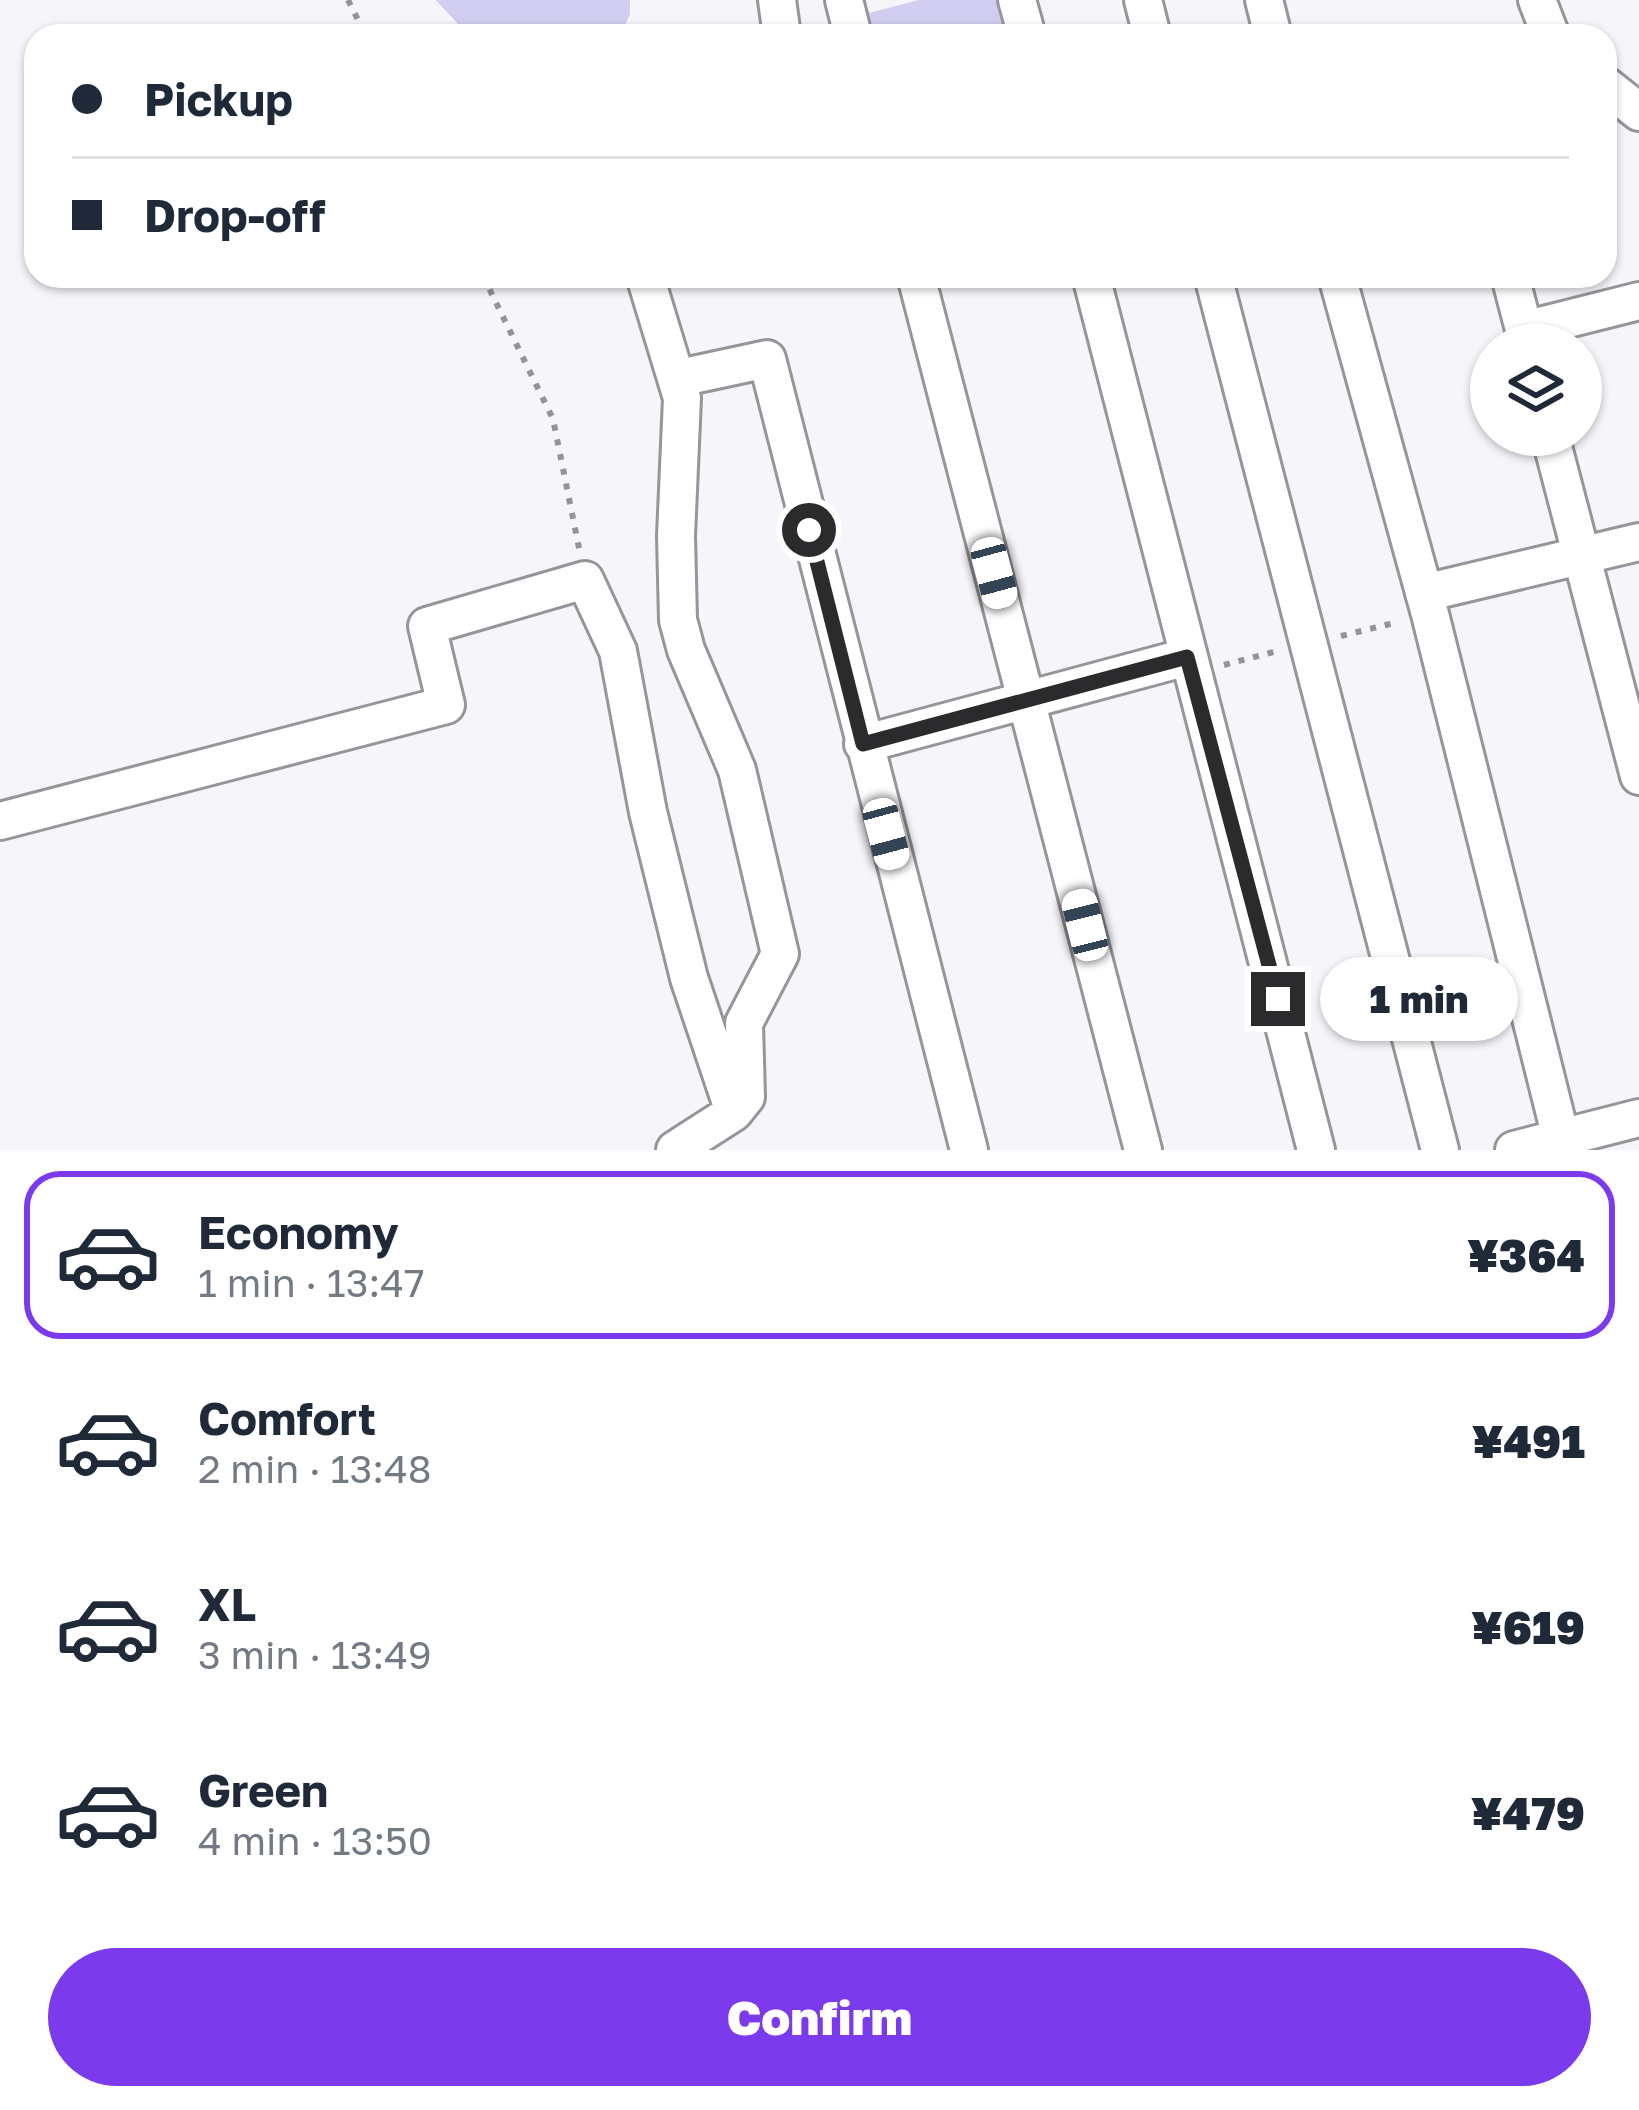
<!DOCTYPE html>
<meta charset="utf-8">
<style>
body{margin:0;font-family:"Golos Text",sans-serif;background:#f2f2f3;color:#1f2937;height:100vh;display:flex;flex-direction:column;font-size:45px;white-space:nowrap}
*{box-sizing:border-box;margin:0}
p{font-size:39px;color:#747a83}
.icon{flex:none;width:66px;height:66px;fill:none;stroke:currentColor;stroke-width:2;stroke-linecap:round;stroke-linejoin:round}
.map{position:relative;height:1150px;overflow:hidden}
.side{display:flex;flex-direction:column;background:#fff;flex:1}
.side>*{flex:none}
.guide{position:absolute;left:24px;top:24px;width:1593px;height:264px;border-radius:36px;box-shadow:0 3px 9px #0004;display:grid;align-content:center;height:264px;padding:0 48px;background:#fff}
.controls{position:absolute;left:1470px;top:324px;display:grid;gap:24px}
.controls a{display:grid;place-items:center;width:132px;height:132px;border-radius:50%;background:#fff;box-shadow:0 3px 9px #0004;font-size:60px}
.end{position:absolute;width:54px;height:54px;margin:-27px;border:15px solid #2b2b2d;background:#fff;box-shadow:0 0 0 6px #fff}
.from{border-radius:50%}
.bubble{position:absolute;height:84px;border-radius:42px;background:#fff;box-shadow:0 3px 9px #0004;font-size:39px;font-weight:800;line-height:84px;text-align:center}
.car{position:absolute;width:36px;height:72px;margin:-36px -18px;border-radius:15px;box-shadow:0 0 9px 3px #0007;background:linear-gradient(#fff 24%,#345 0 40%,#fff 0 76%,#345 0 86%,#fff 0)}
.guide b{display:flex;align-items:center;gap:42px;height:114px;font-size:45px}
.guide b+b{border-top:3px solid #e0e1e3}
.guide i{width:30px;height:30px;background:#1f2937}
ul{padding:21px 0 0;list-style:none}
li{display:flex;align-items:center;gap:36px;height:168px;margin:0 24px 18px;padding:0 24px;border:6px solid transparent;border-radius:36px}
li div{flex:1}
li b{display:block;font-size:45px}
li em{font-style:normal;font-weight:800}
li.current{border-color:#7c3aed}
li>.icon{width:108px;height:108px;stroke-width:1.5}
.cta{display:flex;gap:24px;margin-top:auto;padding:24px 48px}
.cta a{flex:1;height:138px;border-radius:72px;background:#7c3aed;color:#fff;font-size:48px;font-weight:800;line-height:138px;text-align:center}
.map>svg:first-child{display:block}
</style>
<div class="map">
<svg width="1639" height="1150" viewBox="0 0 1639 1150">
<rect width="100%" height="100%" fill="#f5f5fa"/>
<path fill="#d0cdf0" d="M 436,0 L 630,0 L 630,14 L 620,36 L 469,36 Z
M 919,0 L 1003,0 L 1012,36 L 871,36 L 865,14 Z"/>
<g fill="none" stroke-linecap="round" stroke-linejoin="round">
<defs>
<path id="minor" d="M 777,0 L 782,36
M 844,0 L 853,36
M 1017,0 L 1027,36
M 1143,0 L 1152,36
M 1264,0 L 1273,36
M 1537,0 L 1551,36
M 1605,85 L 1639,112
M 645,276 L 682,398 L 676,536 L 678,620 L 686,650 L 737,770 L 780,954 L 744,1023 L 746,1097 L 734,1112 L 675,1150
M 916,276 L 1143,1150
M 1091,276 L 1316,1150
M 1213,276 L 1440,1150
M 1337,276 L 1430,614 L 1564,1150
M 1510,276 L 1528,345
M 1524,330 L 1639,301
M 679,378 L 767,359 L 969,1150
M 1550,435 L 1639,776
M 1424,593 L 1639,542
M 863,744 L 1187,657
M 0,821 L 446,705 L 427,626 L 585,580 L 618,651 L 648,812 L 689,978 L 734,1112
M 1514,1150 L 1639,1118"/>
</defs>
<use href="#minor" stroke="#95959a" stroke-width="42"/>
<path stroke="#949497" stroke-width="6" stroke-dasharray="6 9" stroke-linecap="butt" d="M 348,0 L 366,36
M 483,276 L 553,419 L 580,553
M 1341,636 L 1398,622
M 1224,665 L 1281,650"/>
<use href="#minor" stroke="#fff" stroke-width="36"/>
</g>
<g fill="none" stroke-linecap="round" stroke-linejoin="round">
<path stroke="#2b2b2d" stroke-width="15" d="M 809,530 L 863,744 L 1187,657 L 1278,999"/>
</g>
</svg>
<div class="controls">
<a><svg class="icon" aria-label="layers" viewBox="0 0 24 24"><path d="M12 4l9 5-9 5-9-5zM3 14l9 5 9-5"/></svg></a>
</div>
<i class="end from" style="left:809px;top:530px"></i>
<i class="end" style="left:1278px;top:999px"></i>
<div class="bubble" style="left:1320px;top:957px;width:198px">1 min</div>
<i class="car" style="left:994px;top:573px;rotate:165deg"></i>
<i class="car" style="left:886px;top:834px;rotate:165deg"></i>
<i class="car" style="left:1085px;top:925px;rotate:346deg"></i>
<div class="guide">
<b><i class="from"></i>Pickup</b>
<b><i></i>Drop-off</b>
</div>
</div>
<section class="side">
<ul>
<li class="current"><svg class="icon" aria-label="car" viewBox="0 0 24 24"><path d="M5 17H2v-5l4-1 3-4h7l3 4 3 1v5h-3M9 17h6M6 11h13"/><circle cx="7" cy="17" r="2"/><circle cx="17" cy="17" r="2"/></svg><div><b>Economy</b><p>1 min · 13:47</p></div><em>¥364</em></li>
<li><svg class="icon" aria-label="car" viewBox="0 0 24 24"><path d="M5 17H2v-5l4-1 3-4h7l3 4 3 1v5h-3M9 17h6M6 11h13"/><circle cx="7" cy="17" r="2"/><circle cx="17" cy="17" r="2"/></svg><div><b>Comfort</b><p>2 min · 13:48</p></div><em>¥491</em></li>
<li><svg class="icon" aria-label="car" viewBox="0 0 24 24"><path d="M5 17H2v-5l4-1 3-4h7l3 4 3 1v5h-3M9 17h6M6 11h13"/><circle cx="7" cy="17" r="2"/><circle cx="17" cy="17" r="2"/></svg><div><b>XL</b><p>3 min · 13:49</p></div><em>¥619</em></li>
<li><svg class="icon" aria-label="car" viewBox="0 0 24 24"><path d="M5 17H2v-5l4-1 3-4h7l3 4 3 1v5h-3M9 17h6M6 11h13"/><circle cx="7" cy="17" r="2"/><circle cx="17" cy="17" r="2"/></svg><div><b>Green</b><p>4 min · 13:50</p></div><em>¥479</em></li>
</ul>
<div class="cta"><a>Confirm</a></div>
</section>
